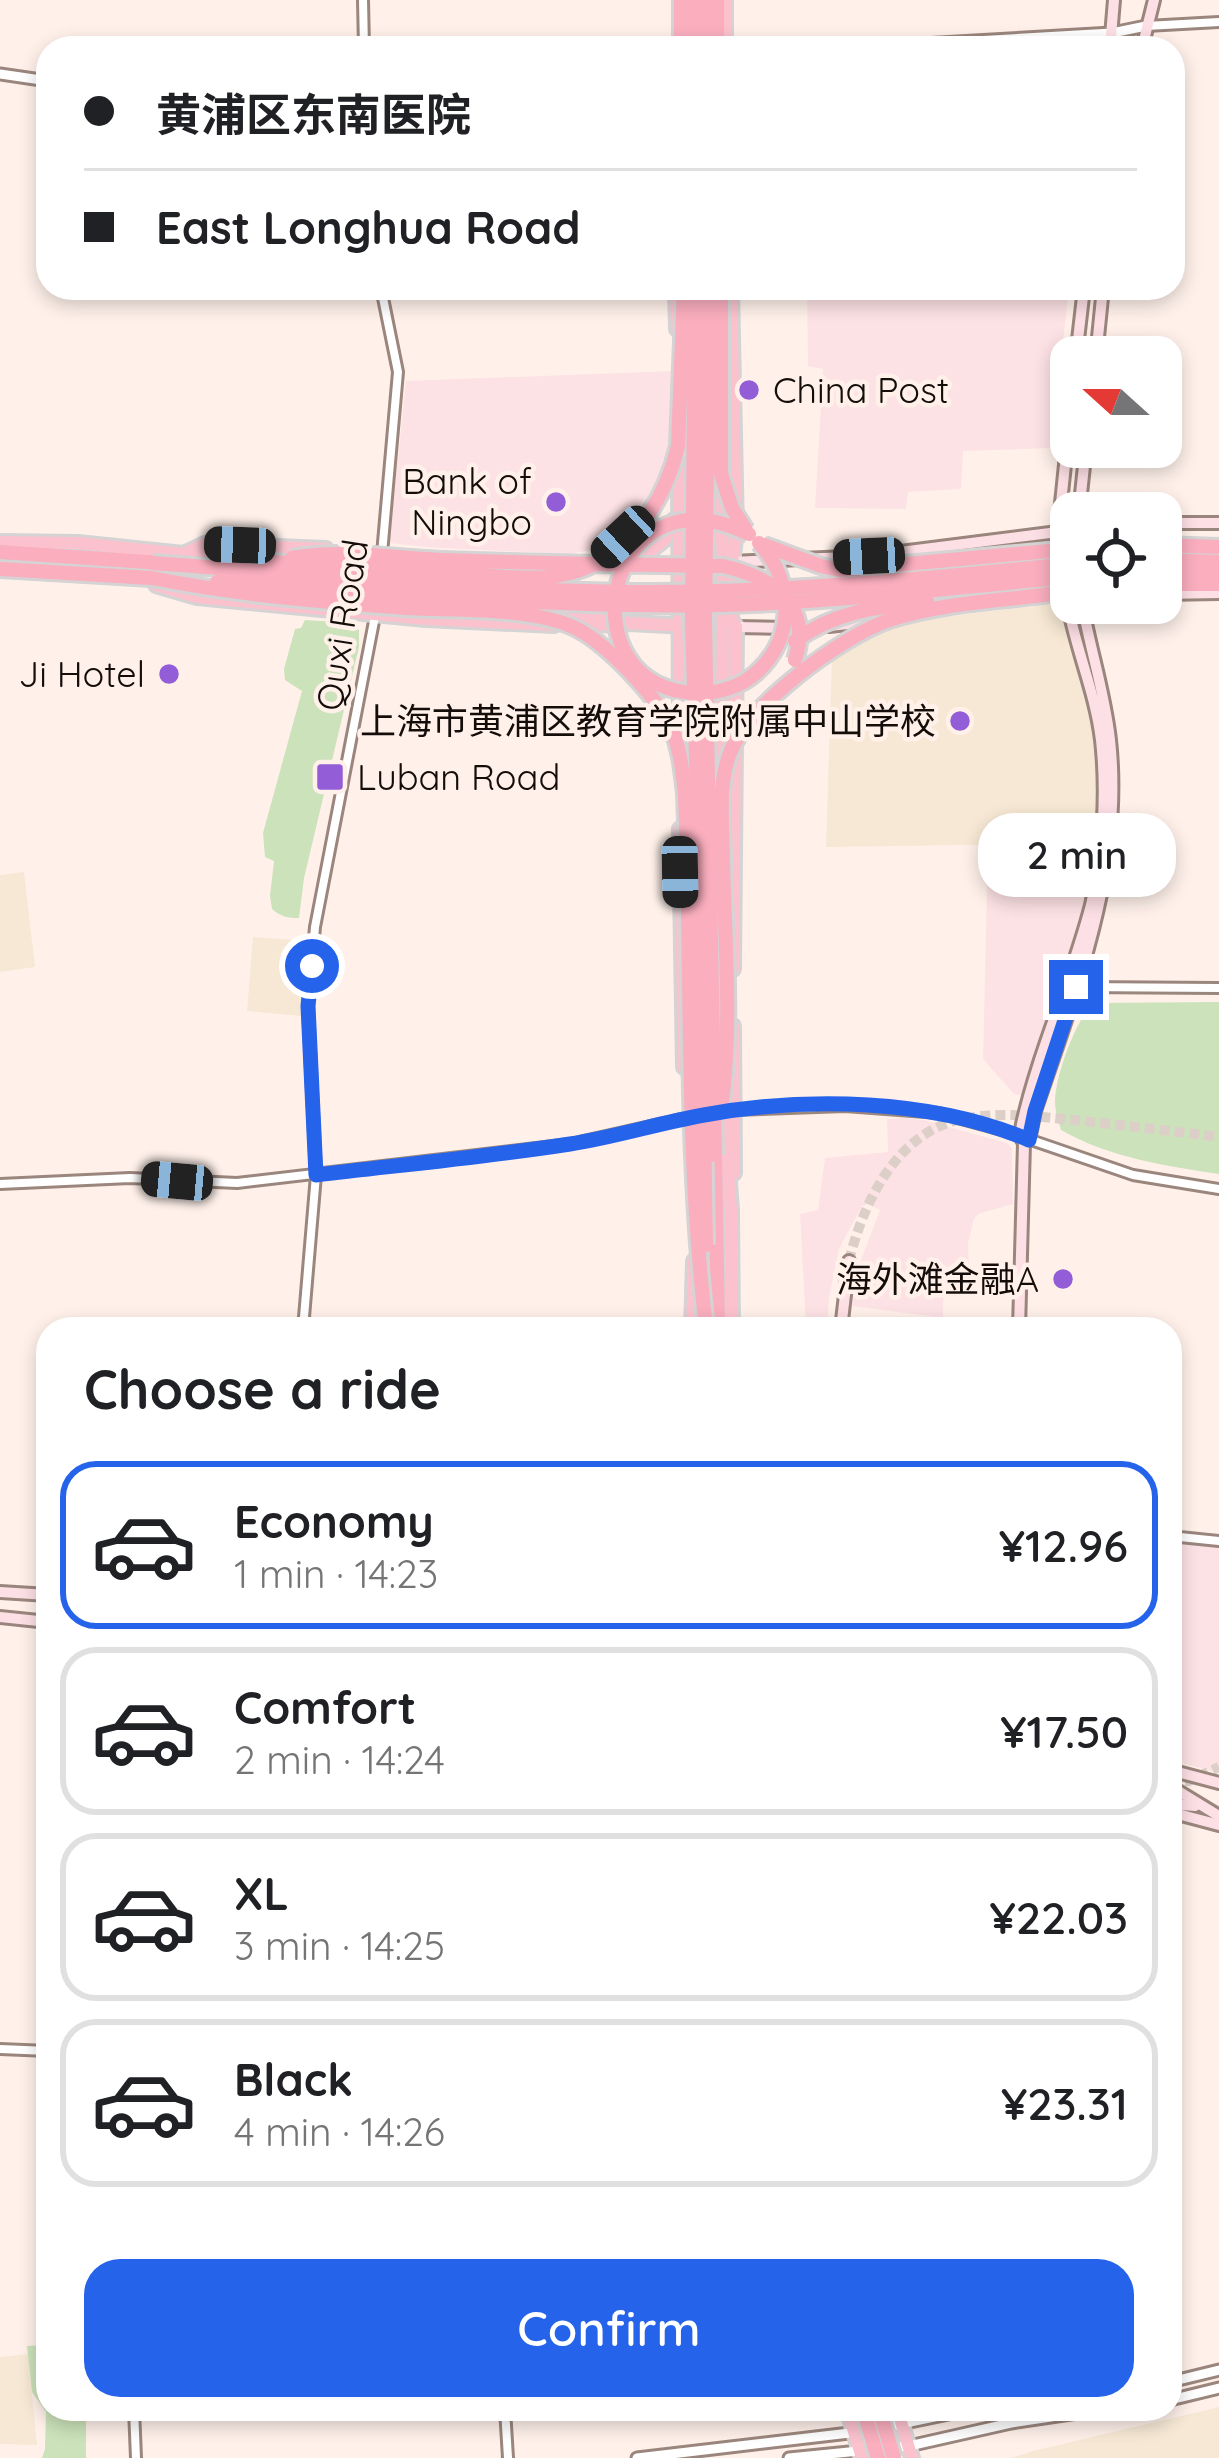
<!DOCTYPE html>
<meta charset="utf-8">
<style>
body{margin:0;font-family:Quicksand,"Noto Sans SC",sans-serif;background:#f6f6f6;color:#202124;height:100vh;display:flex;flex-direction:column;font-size:45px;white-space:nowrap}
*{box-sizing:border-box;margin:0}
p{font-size:39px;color:#757577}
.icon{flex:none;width:66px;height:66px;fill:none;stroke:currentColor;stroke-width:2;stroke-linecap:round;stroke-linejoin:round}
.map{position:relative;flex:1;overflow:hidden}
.details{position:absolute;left:36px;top:1317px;width:1146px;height:1104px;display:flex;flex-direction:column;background:#fff;border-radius:36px;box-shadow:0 6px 18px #0003}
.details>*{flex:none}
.top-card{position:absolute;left:36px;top:36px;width:1149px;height:264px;border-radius:36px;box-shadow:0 6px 18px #0003;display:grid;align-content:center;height:264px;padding:0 48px;background:#fff}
.needle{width:78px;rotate:291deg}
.buttons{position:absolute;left:1050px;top:336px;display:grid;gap:24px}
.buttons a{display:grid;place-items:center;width:132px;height:132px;border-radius:24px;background:#fff;box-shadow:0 6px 18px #0003;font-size:60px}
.end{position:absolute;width:54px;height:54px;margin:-27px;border:15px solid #2563eb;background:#fff;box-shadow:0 0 0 6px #fff}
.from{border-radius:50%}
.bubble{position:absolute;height:84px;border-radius:36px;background:#fff;box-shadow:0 6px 18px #0003;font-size:39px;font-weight:600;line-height:84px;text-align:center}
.car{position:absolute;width:36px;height:72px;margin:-36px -18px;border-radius:15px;box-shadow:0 0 9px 3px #0007;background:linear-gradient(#222 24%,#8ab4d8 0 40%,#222 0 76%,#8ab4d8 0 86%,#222 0)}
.top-card b{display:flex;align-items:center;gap:42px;height:114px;font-size:45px}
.top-card b+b{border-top:3px solid #e0e0e0}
.top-card i{width:30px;height:30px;background:#202124}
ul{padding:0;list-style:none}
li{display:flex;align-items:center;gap:36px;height:168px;margin:0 24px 18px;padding:0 24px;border:6px solid #e0e0e0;border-radius:36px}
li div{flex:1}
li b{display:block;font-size:45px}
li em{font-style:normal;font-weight:600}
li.on{border-color:#2563eb}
li>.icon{width:108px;height:108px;stroke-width:1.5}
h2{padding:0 48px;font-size:54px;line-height:144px}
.action{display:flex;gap:24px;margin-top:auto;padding:24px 48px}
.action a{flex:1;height:138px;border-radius:36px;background:#2563eb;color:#fff;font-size:48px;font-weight:600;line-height:138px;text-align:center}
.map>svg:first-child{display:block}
</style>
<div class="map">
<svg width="1219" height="2458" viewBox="0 0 1219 2458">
<rect width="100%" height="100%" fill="#fff1ea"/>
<path fill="#fde2e5" d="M 807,288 L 1069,288 L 1051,448 L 963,451 L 961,489 L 908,492 L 906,509 L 815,508 L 823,369 L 808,366 Z
M 672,371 L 673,445 L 663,477 L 645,510 L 608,547 L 569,554 L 438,548 L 389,543 L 406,381 Z
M 988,844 L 1095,846 L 1089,900 L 1026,1096 L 1014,1094 L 983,1059 Z
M 903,1118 L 924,1120 L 1007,1143 L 1012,1148 L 1013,1204 L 978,1214 L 974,1219 L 968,1243 L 969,1266 L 944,1267 L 943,1318 L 852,1306 L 861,1260 L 880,1210 L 868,1204 L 862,1206 L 839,1249 L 829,1298 L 827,1329 L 806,1329 L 800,1214 L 818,1210 L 825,1158 L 888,1152 L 887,1119 Z
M 1170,1542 L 1219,1548 L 1219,1773 L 1170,1760 Z"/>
<path fill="#f6e8d4" d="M 1060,603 L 1090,707 L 1098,799 L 1094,843 L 826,847 L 832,655 L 858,638 L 903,622 Z
M 24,872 L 35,967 L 0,972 L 0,875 Z
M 253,937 L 309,941 L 302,1016 L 247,1011 Z
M 28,2354 L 37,2445 L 0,2444 L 0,2357 Z
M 1219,2407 L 1219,2458 L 1011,2458 L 1033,2451 Z"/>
<path fill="#cbe2ba" d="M 305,620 L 350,623 L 359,630 L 359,647 L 304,878 L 299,918 C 288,918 281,917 272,909 L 270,896 L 274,861 L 265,857 L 263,833 L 302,691 L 285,680 L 284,669 L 295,629 L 301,628 Z
M 1219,1002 L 1219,1174 C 1165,1166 1108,1157 1061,1130 C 1058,1120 1055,1111 1055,1101 C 1056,1074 1075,1022 1093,1003 Z
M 48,2345 L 48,2409 L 86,2409 L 86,2458 L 42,2458 L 45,2449 L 46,2412 L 32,2392 L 27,2346 Z"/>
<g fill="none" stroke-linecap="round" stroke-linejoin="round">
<path stroke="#dccfc8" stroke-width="10" stroke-dasharray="10 5" stroke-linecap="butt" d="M 849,1261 C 863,1203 897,1131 963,1119 C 1002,1111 1043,1117 1082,1121 C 1128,1126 1173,1131 1219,1137
M 1170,1781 L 1189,1781 L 1219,1767"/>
<defs>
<path id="minor" d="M 363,0 L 364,48
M 1146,26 L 1219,22
M 381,288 L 398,372 L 382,554
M 1077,987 L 1219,988
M 733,1110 L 845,1106 L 939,1113 L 1002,1130 L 1133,1175 L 1219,1189
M 0,1184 L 130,1178 L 237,1183 L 570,1144 L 695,1116
M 303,1329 L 316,1175 L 308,1006 L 315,927 L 376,611
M 1170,1536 L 1219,1541
M 0,2049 L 48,2051
M 134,2409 L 136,2458
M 505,2409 L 508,2458"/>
<path id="tertiary" d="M 852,48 L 1112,33 L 1146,26
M 0,74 L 48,81
M 1170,2382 L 1219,2370
M 1170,2400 L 1219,2388
M 881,2428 L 973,2409
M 637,2458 L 858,2432
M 789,2458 L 909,2446 L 1011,2423 L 1105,2409"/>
<path id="secondary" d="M 1110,48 L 1114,0
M 1142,48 L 1154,0
M 1076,357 L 1084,288
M 1096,357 L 1103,288
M 1079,513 L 1086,447
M 1161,523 L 1219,523
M 1060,553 L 1058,532 L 1071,407
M 732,562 L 869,556 L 1058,532 L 1071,528
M 1161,594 L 1219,593
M 829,626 L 876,621
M 736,627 L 787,628
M 1024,1143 L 1029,1140 L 1035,1111 C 1076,990 1124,870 1110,740 C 1105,693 1090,649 1082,603
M 841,1329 L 849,1261
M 1019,1329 L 1024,1143 L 1020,1136 L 1022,1124 C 1039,1049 1072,979 1091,905 C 1103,853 1107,794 1101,740 C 1095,689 1072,641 1065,589
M 0,1592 L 48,1595
M 0,1617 L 48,1622
M 1170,1770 L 1219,1783
M 1170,1786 L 1219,1816
M 1170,1804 L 1195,1806
M 1170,1812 L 1219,1825"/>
<path id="primary" d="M 725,0 L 725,48
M 676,288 L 677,329
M 731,288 L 736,532 L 732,562 L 731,619 L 736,627 L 733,969
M 679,451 L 680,749
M 720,479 L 723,562 L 722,770
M 0,542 L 78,543 L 222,558
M 186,553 L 205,544 L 326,549
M 632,566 L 665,539 L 674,520
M 476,569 L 533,569
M 156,585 L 197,597 L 426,619 L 554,625
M 530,610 L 592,614 L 630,623
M 574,626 L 630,623 L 686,626
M 680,829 L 684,1067
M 733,1026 L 734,1173
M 723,1097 L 731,1211 L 732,1329
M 692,1329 L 694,1261
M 847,2409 L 862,2458
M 897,2409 L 912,2458"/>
<path id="trunk" d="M 681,0 L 681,48
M 693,0 L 693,48
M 706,0 L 707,48
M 717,0 L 717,48
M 1161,545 L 1219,547
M 0,552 L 162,563
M 1161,560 L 1219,562
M 215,562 L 269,562
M 0,569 L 152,578
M 1161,573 L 1219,574
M 1161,584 L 1219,584
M 715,1155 L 718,1329"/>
</defs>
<use href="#minor" stroke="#9b867d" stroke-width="14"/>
<use href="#tertiary" stroke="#9b867d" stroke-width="15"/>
<use href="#secondary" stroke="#9b867d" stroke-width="16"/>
<use href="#primary" stroke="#d5d3d3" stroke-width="18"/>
<use href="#trunk" stroke="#d5d3d3" stroke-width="20"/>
<use href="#minor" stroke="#fff" stroke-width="8"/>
<use href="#tertiary" stroke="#fff" stroke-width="9"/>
<use href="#secondary" stroke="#fde0e6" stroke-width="10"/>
<use href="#primary" stroke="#fbc2ce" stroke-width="12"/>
<use href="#trunk" stroke="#faaebe" stroke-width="14"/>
<defs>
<path id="trunk-bridge" d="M 695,288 L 692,621 L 700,890 L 706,1245
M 709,288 L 705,622 L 715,1155
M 721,288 L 721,474 L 732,508 L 746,530
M 749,534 C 603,462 562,690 697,693 C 718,693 740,687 756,673 C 796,637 794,581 759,543
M 764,545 L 821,566 L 840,570 L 1071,549
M 292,558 C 341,549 393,558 442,560 C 536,563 630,565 723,566 C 772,577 813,605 795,660
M 269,562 C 335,566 400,571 465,574 C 501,576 542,583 577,571 C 631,554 666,498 678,446 L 684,288
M 153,563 C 319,575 486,592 653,592 C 793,592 932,578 1071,564
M 152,578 C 237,595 321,602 407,608 C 457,611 525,607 571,626 C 604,640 659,698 672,730 C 681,751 682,771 685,793 C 692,972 685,1150 706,1328
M 217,582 C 383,593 550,608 717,605 C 836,603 953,587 1071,577
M 795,641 C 835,611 878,607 927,601
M 722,1102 C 732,1024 725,942 723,863 C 723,828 717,786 730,753 C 748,705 841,637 889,620 C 947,601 1012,601 1071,591
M 863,2409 L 878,2458
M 879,2409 L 894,2458"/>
</defs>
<use href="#trunk-bridge" stroke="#d5d3d3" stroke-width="20" stroke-linecap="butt"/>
<use href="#trunk-bridge" stroke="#faaebe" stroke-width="14"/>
</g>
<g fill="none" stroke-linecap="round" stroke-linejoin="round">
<path stroke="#2563eb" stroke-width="15" d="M 312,966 L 308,1006 L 316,1175 C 400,1165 486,1157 570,1144 C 615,1137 659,1123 704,1115 C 807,1096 932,1099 1029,1140 L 1035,1111 L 1076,987"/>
</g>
<g fill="#925dd6" stroke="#fff1ea" stroke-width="4.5">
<circle cx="749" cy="390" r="12"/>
<circle cx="556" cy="502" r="12"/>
<circle cx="169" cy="674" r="12"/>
<circle cx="960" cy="721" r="12"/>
<rect x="315" y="762" width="30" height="30" rx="6"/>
<circle cx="1063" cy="1279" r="12"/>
</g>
<g text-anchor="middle" stroke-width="9" stroke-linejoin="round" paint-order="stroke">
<g font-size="36" fill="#150d0a" stroke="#fff1ea" text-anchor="end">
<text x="773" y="403" text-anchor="start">China Post</text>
<text x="532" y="494">Bank of<tspan x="532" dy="41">Ningbo</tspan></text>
<text x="145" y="687">Ji Hotel</text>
<text x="936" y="734">上海市黄浦区教育学院附属中山学校</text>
<text x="357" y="790" text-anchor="start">Luban Road</text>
<text x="1039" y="1292">海外滩金融A</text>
</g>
<g font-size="36" fill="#150d0a" stroke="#fff1ea">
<text transform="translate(342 625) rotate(-81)" y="13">Quxi Road</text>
</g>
</g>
</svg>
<div class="buttons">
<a><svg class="needle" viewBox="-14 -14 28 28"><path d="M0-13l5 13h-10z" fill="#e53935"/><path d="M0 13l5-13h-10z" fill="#757577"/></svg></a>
<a><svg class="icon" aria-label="locate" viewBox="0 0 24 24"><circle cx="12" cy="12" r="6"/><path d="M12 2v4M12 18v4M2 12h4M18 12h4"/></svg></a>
</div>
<i class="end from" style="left:312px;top:966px"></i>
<i class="end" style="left:1076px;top:987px"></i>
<div class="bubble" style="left:978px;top:813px;width:198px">2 min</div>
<i class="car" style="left:623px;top:537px;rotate:227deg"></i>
<i class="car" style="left:240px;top:545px;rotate:272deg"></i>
<i class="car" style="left:869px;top:556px;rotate:267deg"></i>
<i class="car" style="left:680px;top:872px;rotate:179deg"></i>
<i class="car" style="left:177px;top:1181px;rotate:275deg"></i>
<div class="top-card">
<b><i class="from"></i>黄浦区东南医院</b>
<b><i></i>East Longhua Road</b>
</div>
<section class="details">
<h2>Choose a ride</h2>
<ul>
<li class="on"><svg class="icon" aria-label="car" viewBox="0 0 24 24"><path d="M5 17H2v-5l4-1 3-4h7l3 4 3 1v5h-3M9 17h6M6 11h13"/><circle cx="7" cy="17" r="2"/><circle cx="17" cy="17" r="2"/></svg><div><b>Economy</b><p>1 min · 14:23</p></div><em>¥12.96</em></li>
<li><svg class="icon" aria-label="car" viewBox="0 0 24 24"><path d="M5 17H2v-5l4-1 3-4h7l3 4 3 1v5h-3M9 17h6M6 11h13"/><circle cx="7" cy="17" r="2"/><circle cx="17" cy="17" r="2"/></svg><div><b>Comfort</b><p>2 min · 14:24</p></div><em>¥17.50</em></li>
<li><svg class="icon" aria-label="car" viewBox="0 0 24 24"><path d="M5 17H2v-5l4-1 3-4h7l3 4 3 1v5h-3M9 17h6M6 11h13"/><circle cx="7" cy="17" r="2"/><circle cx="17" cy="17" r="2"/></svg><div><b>XL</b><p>3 min · 14:25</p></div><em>¥22.03</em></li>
<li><svg class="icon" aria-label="car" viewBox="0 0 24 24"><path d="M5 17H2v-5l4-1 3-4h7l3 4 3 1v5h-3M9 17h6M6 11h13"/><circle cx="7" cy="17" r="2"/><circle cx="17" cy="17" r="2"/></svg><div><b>Black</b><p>4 min · 14:26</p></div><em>¥23.31</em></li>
</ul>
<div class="action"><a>Confirm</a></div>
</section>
</div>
